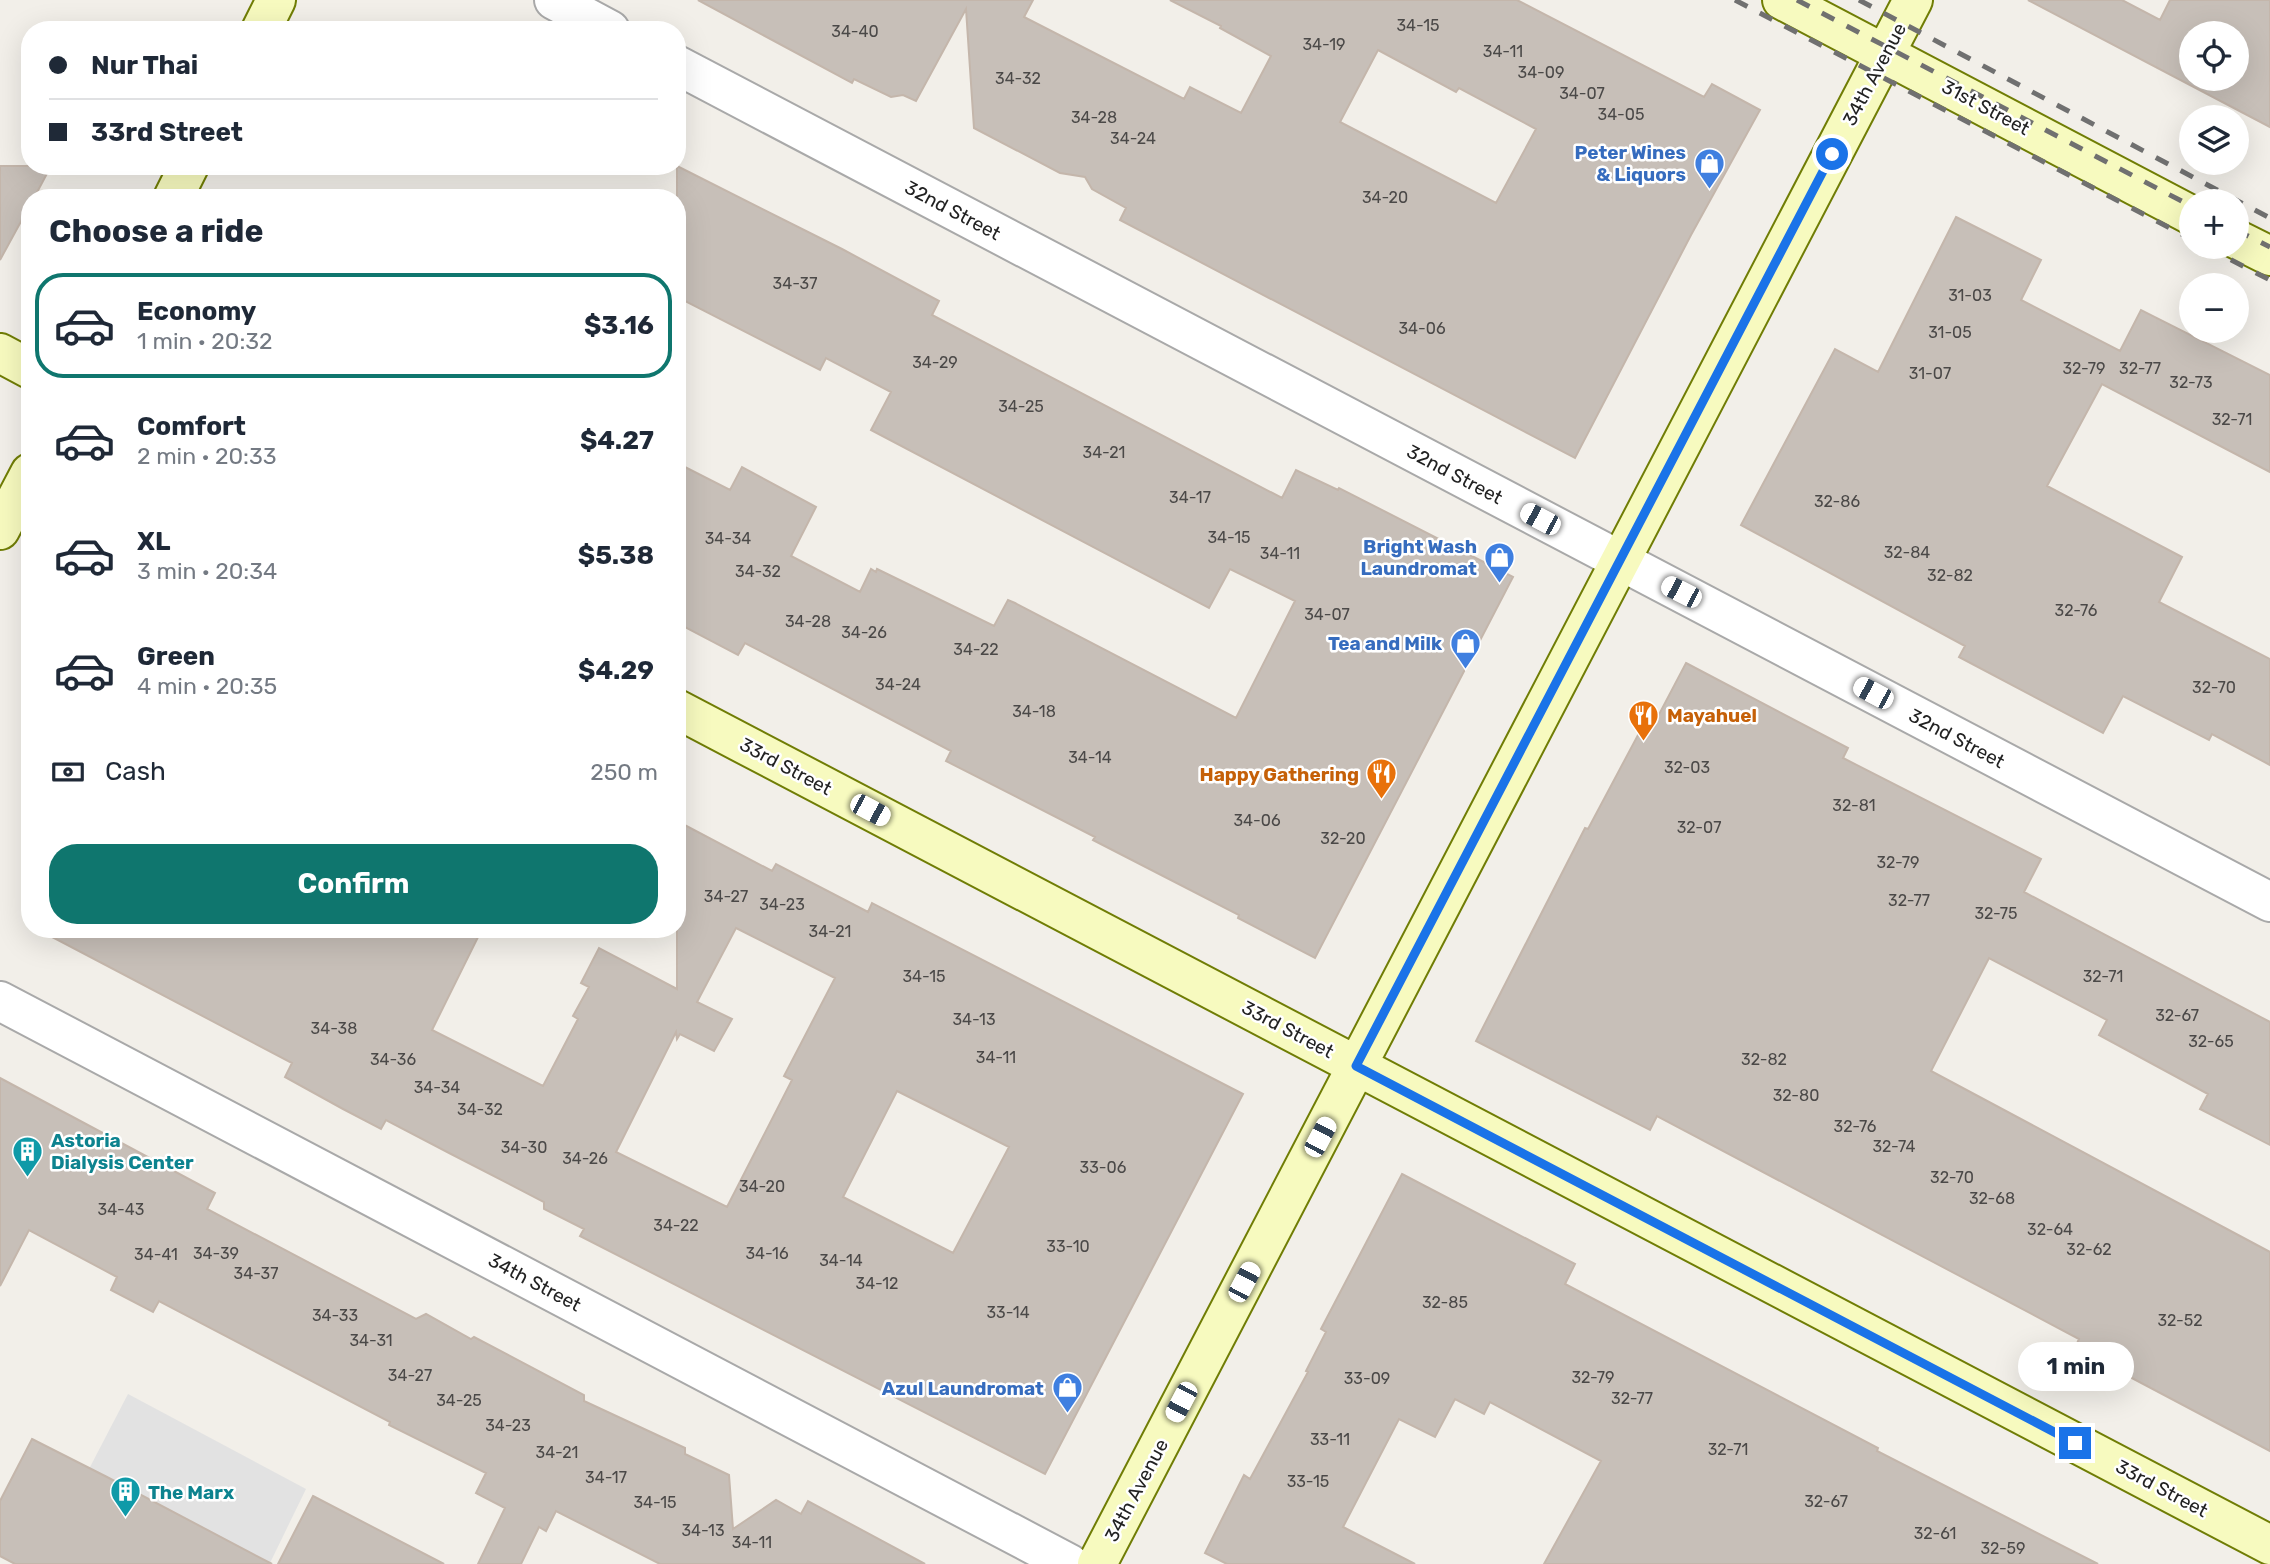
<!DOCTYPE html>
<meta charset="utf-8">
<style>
body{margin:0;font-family:Rubik,sans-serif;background:#f2f2f3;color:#1f2937;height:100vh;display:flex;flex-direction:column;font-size:26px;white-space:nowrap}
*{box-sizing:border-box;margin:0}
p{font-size:23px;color:#747a83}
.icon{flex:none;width:38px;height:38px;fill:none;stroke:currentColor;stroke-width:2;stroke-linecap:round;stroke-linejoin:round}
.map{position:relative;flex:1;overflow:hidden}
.details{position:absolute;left:21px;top:189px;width:665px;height:749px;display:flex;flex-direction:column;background:#fff;border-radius:28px;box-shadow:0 7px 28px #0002}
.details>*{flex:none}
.top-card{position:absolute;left:21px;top:21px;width:665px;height:154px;border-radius:28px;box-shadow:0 7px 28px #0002;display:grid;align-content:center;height:154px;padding:0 28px;background:#fff}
.fabs{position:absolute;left:2179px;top:21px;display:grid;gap:14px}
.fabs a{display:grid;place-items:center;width:70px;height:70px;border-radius:50%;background:#fff;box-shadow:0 7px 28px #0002;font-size:35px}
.end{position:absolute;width:32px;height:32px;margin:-16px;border:9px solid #1a73e8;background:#fff;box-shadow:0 0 0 4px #fff}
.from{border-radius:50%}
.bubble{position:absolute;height:49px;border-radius:24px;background:#fff;box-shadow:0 7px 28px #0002;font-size:23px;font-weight:700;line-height:49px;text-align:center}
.car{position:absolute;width:21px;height:42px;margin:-21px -10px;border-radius:9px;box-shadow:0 0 5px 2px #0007;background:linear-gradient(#fff 24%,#345 0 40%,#fff 0 76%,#345 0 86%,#fff 0)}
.top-card b{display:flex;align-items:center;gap:24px;height:66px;font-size:26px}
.top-card b+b{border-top:2px solid #e0e1e3}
.top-card i{width:18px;height:18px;background:#1f2937}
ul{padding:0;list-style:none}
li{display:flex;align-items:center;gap:21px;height:105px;margin:0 14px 10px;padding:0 14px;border:4px solid transparent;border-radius:28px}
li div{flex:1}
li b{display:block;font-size:26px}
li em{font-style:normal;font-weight:700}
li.current{border-color:#0f766e}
li>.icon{width:63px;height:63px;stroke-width:1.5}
h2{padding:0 28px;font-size:32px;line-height:84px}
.pay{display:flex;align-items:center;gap:18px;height:77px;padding:0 28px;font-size:26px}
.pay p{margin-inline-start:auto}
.primary-button{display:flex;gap:14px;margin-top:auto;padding:14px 28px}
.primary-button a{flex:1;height:80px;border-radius:28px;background:#0f766e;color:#fff;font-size:28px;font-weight:700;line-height:80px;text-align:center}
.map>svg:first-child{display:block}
</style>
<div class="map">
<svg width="2270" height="1564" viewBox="0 0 2270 1564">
<rect width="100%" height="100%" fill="#f2efe9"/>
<path fill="#e2e2e2" d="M 128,1394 L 306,1489 L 270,1563 L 89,1469 Z"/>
<path fill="#c7bfb8" stroke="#c4b6ab" stroke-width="2" fill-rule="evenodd" d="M 698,0 L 1033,0 L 1024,17 L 1184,99 L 1190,87 L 1241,113 L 1271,56 L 1220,28 L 1221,26 L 1170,0 L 1517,0 L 1704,97 L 1712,84 L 1760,110 L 1691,235 L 1575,458 L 1120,220 L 1126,208 L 1092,189 L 1085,177 L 1060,173 L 974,128 L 966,9 L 916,101 L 903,95 L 891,97 L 854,79 L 852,83 ZM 1378,50 L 1456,92 L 1459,88 L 1536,129 L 1496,203 L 1340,122 Z
M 2028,0 L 2122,0 L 2160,20 L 2170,0 L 2270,0 L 2270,127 ZM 2191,33 L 2236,33 L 2236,79 L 2191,79 Z
M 0,166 L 51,166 L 34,198 L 30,198 L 30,205 L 0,260 Z
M 677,166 L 842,249 L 939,301 L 932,315 L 1282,498 L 1296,470 L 1338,490 L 1339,488 L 1513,577 L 1315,958 L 1238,918 L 1239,915 L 1093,840 L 1095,837 L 946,761 L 951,751 L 745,643 L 738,655 L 677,623 L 677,463 L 730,490 L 742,467 L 816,507 L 791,556 L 860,592 L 871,569 L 876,572 L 877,569 L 994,626 L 1008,600 L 1015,603 L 1236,718 L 1295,601 L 1230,569 L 1209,608 L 871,430 L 891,392 L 826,358 L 820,370 L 677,297 Z
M 1956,217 L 2041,260 L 2021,300 L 2120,351 L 2141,310 L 2270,375 L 2270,472 L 2102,384 L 2047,486 L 2182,557 L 2159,602 L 2270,659 L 2270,765 L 2212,734 L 2209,740 L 2123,696 L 2103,733 L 1959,657 L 1965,646 L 1741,525 L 1835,349 L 1878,372 Z
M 1686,663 L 1848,748 L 1843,758 L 2041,859 L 2024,892 L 2270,1022 L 2270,1145 L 2200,1109 L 2208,1094 L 2099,1035 L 2107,1020 L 1989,958 L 1931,1071 L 2270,1252 L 2270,1451 L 2075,1348 L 2079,1339 L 1657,1116 L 1650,1130 L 1476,1041 L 1585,828 L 1588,829 L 1646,720 L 1654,724 Z
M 677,821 L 772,871 L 776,864 L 868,912 L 872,903 L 1243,1094 L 1045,1474 L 580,1236 L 584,1229 L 544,1209 L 544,1202 L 451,1154 L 386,1120 L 381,1129 L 343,1109 L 285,1077 L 292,1063 L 37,929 L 482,929 L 432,1030 L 543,1086 L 578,1019 L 573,1016 L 589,987 L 581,983 L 599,948 L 677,989 ZM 736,928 L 835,978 L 784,1076 L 792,1080 L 727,1207 L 616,1152 L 676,1032 L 677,1039 L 680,1034 L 714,1051 L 732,1019 L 697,1002 ZM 897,1091 L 1009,1147 L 953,1253 L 843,1197 Z
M 0,1078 L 215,1193 L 207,1209 L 416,1319 L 426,1314 L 471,1339 L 474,1337 L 584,1395 L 584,1401 L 685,1448 L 685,1454 L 729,1475 L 733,1529 L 776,1500 L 801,1514 L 808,1501 L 925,1564 L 660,1564 L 556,1511 L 546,1531 L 539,1527 L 521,1564 L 478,1564 L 505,1508 L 476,1493 L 486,1473 L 389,1425 L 390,1422 L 159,1301 L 153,1312 L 111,1290 L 117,1277 L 29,1230 L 0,1286 Z
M 1402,1174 L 1575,1264 L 1565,1284 L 1878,1448 L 1877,1451 L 2098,1564 L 1544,1564 L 1601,1461 L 1490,1402 L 1484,1414 L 1455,1399 L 1435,1437 L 1399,1419 L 1343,1527 L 1415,1564 L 1227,1564 L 1205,1553 L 1244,1475 L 1250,1479 L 1308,1372 L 1306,1371 L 1326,1332 L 1321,1329 Z
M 32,1439 L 107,1477 L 272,1564 L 15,1564 L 0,1556 L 0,1501 Z
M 313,1496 L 444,1564 L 278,1564 Z"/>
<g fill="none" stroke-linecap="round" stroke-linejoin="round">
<defs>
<path id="street" d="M 554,0 L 610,30
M 677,65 L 2270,902
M 0,1001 L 1070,1564"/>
<path id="secondary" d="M 1782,0 L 2191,215
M 261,30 L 276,0
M 173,198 L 189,166
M 2236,239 L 2270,256
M 0,353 L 30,369
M 0,530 L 30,473
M 677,709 L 2270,1545
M 1097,1564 L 1913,0"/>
</defs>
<use href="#street" stroke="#a9a9a9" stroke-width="42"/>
<use href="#secondary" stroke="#707d05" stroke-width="42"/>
<use href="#street" stroke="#fff" stroke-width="38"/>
<use href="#secondary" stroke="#f7fabf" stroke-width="38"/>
<path stroke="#707070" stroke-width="5" stroke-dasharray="14 14" stroke-linecap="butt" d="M 1735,0 L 2191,239
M 1797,0 L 2191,206
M 1859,0 L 2270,218
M 2236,230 L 2270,247
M 2206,247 L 2270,280"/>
</g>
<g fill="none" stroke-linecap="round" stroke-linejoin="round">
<path stroke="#1a73e8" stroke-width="9" d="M 1832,154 L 1356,1066 L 2075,1443"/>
</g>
<defs>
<symbol id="shop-pin" viewBox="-11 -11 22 30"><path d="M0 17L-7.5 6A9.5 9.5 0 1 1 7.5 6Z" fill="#3f7fe0" stroke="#fff"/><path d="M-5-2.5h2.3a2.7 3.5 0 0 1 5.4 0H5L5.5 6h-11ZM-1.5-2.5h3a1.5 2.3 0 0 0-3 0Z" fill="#fff"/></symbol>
<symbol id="restaurant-pin" viewBox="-11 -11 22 30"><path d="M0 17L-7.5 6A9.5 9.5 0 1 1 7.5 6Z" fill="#e8710a" stroke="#fff"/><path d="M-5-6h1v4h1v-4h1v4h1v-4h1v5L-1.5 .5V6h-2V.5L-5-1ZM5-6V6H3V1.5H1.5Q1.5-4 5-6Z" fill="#fff"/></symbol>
<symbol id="building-pin" viewBox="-11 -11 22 30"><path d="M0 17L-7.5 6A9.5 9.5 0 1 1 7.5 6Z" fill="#0f9aa8" stroke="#fff"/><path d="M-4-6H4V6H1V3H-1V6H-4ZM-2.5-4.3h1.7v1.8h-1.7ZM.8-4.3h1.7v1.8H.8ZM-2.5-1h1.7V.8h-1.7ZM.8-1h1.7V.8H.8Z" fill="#fff"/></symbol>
</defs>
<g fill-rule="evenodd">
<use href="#shop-pin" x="1692" y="146" width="35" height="47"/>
<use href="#shop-pin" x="1482" y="540" width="35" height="47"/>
<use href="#shop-pin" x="1448" y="626" width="35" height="47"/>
<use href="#restaurant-pin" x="1626" y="698" width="35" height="47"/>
<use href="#restaurant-pin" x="1364" y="756" width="35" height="47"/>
<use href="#building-pin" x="10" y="1134" width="35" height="47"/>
<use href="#shop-pin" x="1050" y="1370" width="35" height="47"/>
<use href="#building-pin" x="108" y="1474" width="35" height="47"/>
</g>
<g text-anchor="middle" stroke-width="5" stroke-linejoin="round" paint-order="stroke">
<g font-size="16" fill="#4b4948">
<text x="1418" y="31">34-15</text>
<text x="855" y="37">34-40</text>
<text x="1324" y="50">34-19</text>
<text x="1503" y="57">34-11</text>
<text x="1541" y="78">34-09</text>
<text x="1018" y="84">34-32</text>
<text x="1582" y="99">34-07</text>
<text x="1621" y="120">34-05</text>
<text x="1094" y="123">34-28</text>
<text x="1133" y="144">34-24</text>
<text x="1385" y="203">34-20</text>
<text x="795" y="289">34-37</text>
<text x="1970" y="301">31-03</text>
<text x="1422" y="334">34-06</text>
<text x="1950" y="338">31-05</text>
<text x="935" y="368">34-29</text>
<text x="2084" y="374">32-79</text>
<text x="2140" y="374">32-77</text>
<text x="1930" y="379">31-07</text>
<text x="2191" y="388">32-73</text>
<text x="1021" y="412">34-25</text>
<text x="2232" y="425">32-71</text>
<text x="1104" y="458">34-21</text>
<text x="1190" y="503">34-17</text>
<text x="1837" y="507">32-86</text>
<text x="1229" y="543">34-15</text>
<text x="728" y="544">34-34</text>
<text x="1907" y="558">32-84</text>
<text x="1280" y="559">34-11</text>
<text x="758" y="577">34-32</text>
<text x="1950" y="581">32-82</text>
<text x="2076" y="616">32-76</text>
<text x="1327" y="620">34-07</text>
<text x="808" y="627">34-28</text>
<text x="864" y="638">34-26</text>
<text x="976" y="655">34-22</text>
<text x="898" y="690">34-24</text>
<text x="2214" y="693">32-70</text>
<text x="1034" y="717">34-18</text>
<text x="1090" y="763">34-14</text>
<text x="1687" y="773">32-03</text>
<text x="1854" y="811">32-81</text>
<text x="1257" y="826">34-06</text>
<text x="1699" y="833">32-07</text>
<text x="1343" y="844">32-20</text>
<text x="1898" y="868">32-79</text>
<text x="726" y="902">34-27</text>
<text x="1909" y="906">32-77</text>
<text x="782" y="910">34-23</text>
<text x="1996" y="919">32-75</text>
<text x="830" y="937">34-21</text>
<text x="924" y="982">34-15</text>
<text x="2103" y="982">32-71</text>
<text x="2177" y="1021">32-67</text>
<text x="974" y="1025">34-13</text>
<text x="334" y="1034">34-38</text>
<text x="2211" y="1047">32-65</text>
<text x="996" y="1063">34-11</text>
<text x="393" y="1065">34-36</text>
<text x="1764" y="1065">32-82</text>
<text x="437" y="1093">34-34</text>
<text x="1796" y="1101">32-80</text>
<text x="480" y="1115">34-32</text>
<text x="1855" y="1132">32-76</text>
<text x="1894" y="1152">32-74</text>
<text x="524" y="1153">34-30</text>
<text x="585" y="1164">34-26</text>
<text x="1103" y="1173">33-06</text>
<text x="1952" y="1183">32-70</text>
<text x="762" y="1192">34-20</text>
<text x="1992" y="1204">32-68</text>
<text x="121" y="1215">34-43</text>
<text x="676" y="1231">34-22</text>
<text x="2050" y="1235">32-64</text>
<text x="1068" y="1252">33-10</text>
<text x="2089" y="1255">32-62</text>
<text x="216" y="1259">34-39</text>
<text x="767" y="1259">34-16</text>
<text x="156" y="1260">34-41</text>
<text x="841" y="1266">34-14</text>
<text x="256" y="1279">34-37</text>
<text x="877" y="1289">34-12</text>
<text x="1445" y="1308">32-85</text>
<text x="1008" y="1318">33-14</text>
<text x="335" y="1321">34-33</text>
<text x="2180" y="1326">32-52</text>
<text x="371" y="1346">34-31</text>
<text x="410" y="1381">34-27</text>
<text x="1593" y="1383">32-79</text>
<text x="1367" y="1384">33-09</text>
<text x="1632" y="1404">32-77</text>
<text x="459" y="1406">34-25</text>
<text x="508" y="1431">34-23</text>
<text x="1330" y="1445">33-11</text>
<text x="1728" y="1455">32-71</text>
<text x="557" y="1458">34-21</text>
<text x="606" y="1483">34-17</text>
<text x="1308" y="1487">33-15</text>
<text x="1826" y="1507">32-67</text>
<text x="655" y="1508">34-15</text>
<text x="703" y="1536">34-13</text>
<text x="1935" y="1539">32-61</text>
<text x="752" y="1548">34-11</text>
<text x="2003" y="1554">32-59</text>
</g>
<g font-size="19" fill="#222" stroke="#fff">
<text transform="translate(1874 74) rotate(-62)" y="7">34th Avenue</text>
<text transform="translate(1986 107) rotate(28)" y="7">31st Street</text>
<text transform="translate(953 210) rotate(28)" y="7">32nd Street</text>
<text transform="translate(1455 474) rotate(28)" y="7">32nd Street</text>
<text transform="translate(1957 738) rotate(28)" y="7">32nd Street</text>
<text transform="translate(786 766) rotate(28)" y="7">33rd Street</text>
<text transform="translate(1288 1029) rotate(28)" y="7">33rd Street</text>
<text transform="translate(535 1282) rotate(28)" y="7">34th Street</text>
<text transform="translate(2162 1488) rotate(28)" y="7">33rd Street</text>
<text transform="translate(1136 1490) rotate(-62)" y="7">34th Avenue</text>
</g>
<g font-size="19" font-weight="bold" fill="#366cbe" stroke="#fff" text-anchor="end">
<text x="1686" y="159">Peter Wines<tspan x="1686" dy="22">&amp; Liquors</tspan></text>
<text x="1477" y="553">Bright Wash<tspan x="1477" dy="22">Laundromat</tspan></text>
<text x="1442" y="650">Tea and Milk</text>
<text x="1044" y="1395">Azul Laundromat</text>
</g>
<g font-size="19" font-weight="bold" fill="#c56008" stroke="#fff" text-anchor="start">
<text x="1667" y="722">Mayahuel</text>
<text x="1359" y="781" text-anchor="end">Happy Gathering</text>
</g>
<g font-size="19" font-weight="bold" fill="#0d838f" stroke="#fff" text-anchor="start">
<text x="51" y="1147">Astoria<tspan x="51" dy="22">Dialysis Center</tspan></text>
<text x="148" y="1499">The Marx</text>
</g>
</g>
</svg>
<div class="fabs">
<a><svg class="icon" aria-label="locate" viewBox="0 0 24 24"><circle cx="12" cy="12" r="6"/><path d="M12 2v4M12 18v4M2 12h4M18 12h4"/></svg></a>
<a><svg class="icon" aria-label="layers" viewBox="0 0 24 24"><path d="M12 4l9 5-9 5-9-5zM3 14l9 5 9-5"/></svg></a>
<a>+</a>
<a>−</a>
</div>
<i class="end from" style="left:1832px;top:154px"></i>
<i class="end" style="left:2075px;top:1443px"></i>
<div class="bubble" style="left:2018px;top:1342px;width:116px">1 min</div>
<i class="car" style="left:1540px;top:519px;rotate:298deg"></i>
<i class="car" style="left:1681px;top:592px;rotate:297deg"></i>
<i class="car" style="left:1873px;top:693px;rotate:298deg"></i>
<i class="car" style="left:870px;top:810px;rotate:118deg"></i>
<i class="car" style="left:1320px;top:1137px;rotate:28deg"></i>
<i class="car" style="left:1244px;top:1282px;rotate:28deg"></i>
<i class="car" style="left:1181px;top:1402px;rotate:208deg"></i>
<div class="top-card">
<b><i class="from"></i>Nur Thai</b>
<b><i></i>33rd Street</b>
</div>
<section class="details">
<h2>Choose a ride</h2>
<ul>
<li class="current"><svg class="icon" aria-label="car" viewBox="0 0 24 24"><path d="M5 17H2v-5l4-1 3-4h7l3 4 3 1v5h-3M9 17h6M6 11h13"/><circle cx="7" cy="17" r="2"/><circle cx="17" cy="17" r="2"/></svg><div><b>Economy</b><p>1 min · 20:32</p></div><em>$3.16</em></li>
<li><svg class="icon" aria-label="car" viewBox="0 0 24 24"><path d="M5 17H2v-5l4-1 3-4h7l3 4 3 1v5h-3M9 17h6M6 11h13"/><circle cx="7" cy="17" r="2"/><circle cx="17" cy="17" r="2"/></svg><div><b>Comfort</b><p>2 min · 20:33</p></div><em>$4.27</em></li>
<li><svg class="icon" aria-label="car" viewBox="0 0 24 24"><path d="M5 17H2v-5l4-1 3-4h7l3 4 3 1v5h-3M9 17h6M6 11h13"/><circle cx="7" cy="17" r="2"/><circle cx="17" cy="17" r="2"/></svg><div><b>XL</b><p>3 min · 20:34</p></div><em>$5.38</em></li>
<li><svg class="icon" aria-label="car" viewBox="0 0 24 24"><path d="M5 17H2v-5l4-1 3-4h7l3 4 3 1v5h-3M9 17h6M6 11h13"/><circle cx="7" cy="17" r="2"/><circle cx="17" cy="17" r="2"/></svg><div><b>Green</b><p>4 min · 20:35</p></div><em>$4.29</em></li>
</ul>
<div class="pay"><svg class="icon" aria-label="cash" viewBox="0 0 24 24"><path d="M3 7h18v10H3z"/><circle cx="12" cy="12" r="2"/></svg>Cash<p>250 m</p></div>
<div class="primary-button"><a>Confirm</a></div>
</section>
</div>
